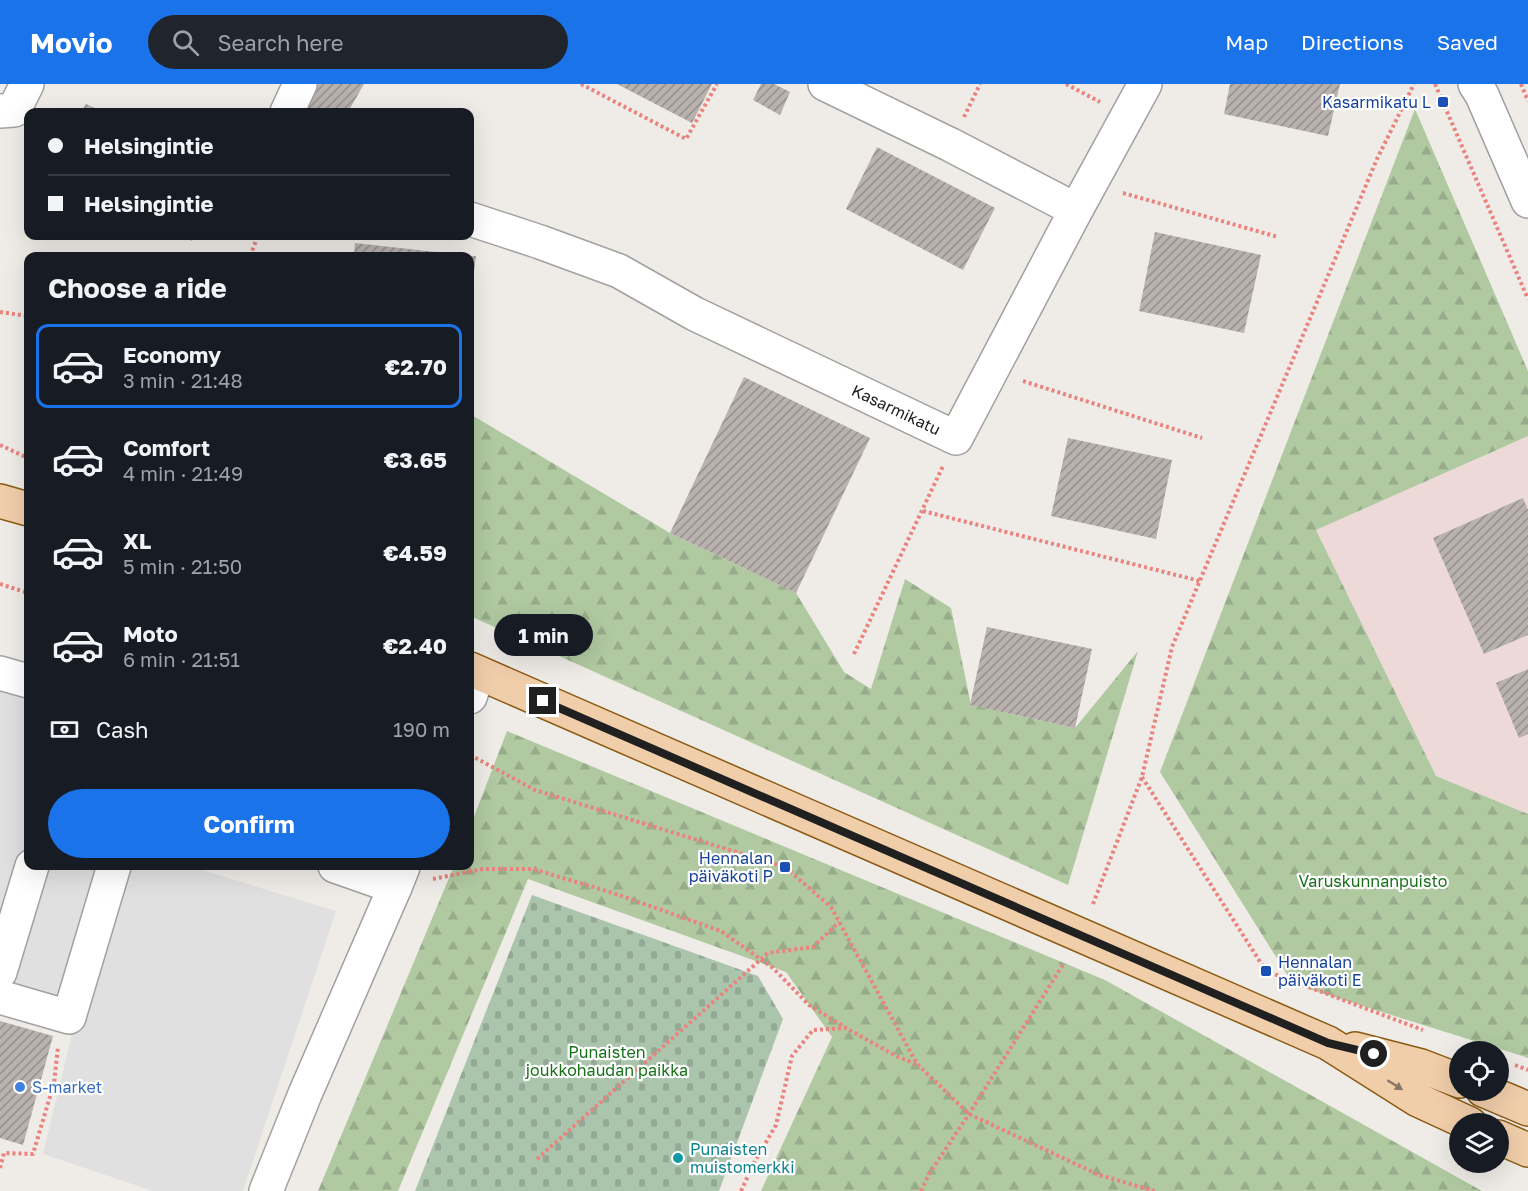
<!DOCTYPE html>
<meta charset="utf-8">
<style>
body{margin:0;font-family:"Golos Text",sans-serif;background:#20242c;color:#f1f3f6;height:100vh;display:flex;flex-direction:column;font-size:22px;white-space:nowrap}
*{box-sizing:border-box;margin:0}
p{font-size:20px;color:#9ea1a6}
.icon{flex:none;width:33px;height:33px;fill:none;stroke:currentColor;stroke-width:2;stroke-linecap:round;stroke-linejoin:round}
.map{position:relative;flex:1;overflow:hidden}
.sheet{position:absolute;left:24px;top:168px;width:450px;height:618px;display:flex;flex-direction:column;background:#171b24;border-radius:12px;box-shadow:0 6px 24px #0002}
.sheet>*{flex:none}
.top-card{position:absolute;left:24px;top:24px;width:450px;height:132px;border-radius:12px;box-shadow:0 6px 24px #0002;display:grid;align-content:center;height:132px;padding:0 24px;background:#171b24}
.fabs{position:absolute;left:1449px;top:957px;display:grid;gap:12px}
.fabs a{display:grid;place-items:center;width:60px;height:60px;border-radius:50%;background:#171b24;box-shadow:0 6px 24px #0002;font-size:30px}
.end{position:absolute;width:27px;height:27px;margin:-14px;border:8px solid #202020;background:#fff;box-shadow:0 0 0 3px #fff}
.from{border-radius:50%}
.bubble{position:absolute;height:42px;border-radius:21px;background:#171b24;box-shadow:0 6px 24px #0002;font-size:20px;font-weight:700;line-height:42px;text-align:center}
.top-card b{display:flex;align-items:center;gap:21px;height:57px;font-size:22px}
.top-card b+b{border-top:2px solid #363941}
.top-card i{width:15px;height:15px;background:#f1f3f6}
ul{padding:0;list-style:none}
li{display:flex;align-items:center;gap:18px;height:84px;margin:0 12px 9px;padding:0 12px;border:3px solid transparent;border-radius:12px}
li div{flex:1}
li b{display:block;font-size:22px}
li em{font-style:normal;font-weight:700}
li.on{border-color:#1a73e8}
li>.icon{width:54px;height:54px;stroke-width:1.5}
h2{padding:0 24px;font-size:27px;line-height:72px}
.pay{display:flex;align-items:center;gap:15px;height:66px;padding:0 24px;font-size:22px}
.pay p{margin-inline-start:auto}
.primary-button{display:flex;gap:12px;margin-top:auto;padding:12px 24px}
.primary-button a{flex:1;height:69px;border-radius:36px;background:#1a73e8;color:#fff;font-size:24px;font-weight:700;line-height:69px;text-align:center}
header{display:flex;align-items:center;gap:36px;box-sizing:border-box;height:84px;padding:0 30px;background:#1a73e8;color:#fff}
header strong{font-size:28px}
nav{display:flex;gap:33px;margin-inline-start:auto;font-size:21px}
.search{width:420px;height:54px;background:#20242c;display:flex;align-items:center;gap:15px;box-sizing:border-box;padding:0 21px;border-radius:33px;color:#9ea1a6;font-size:22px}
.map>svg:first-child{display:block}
</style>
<header>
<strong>Movio</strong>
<div class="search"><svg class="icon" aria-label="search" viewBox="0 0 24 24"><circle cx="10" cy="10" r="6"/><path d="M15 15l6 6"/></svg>Search here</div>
<nav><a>Map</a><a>Directions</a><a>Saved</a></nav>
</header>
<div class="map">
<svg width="1528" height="1107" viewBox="0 0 1528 1107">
<defs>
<pattern id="forest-firs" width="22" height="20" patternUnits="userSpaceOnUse" patternTransform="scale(1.5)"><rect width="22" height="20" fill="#b0c9a1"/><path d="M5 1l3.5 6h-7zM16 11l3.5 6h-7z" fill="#97ac8a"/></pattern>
<pattern id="cemetery-stones" width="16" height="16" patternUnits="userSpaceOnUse" patternTransform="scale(1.5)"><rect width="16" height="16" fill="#abc5ad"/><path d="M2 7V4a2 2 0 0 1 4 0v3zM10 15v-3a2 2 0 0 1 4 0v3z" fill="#93a995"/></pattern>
<pattern id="building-hatch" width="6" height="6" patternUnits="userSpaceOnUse" patternTransform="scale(1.5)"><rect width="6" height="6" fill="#b8b1ad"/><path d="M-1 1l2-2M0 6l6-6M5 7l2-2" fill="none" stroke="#95908c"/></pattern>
</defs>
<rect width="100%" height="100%" fill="#efece7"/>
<path fill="#eed9d9" d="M 1528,352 L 1528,730 L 1436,692 L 1316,446 Z"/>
<path fill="url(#forest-firs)" d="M 1415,25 L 1528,287 L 1528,352 L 1316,446 L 1436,692 L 1528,730 L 1528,974 L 1293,900 L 1160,688 Z
M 470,330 L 670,449 L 796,509 L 844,588 L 871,605 L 905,495 L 951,524 L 971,621 L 1075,644 L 1138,567 L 1068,801 L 470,532 Z
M 507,647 L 1105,896 L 1482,1107 L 761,1107 L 832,953 L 786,888 L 528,795 L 398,1107 L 318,1107 L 454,782 L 470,782 L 470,743 Z"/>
<path fill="url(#cemetery-stones)" d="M 532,811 L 758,892 L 783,935 L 719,1107 L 415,1107 Z"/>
<path fill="#e0e0e0" d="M 0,579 L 28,587 L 28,782 L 189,782 L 336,827 L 243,1107 L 153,1107 L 43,1070 L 73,946 L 0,926 Z"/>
<path fill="url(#building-hatch)" d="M 314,0 L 364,0 L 348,28 L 298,28 Z
M 617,0 L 712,0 L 692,39 Z
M 761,0 L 774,0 L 790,8 L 780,31 L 753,16 Z
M 1230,0 L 1340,0 L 1328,52 L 1224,30 Z
M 86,20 L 103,28 L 81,28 Z
M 877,63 L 995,124 L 963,186 L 846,125 Z
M 1155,148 L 1261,171 L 1244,249 L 1139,227 Z
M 181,152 L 195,152 L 192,157 Z
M 355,159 L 463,171 L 463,172 L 354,172 Z
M 470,172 L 476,172 L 471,213 L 470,213 Z
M 744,293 L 870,354 L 796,509 L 670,449 Z
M 1068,354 L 1172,376 L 1156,455 L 1051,432 Z
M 1523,414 L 1528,426 L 1528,551 L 1484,570 L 1433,454 Z
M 987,543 L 1092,565 L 1075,644 L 970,621 Z
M 1528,585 L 1528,650 L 1519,654 L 1496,599 Z
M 0,937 L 53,952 L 23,1061 L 0,1054 Z"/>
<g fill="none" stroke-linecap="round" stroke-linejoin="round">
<defs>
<g id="minor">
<path d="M 825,0 L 951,61 L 1076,126"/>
<path d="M 1475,0 L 1482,11 L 1528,117"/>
<path d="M 0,27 L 14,26 L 27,0"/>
<path d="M 287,28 L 300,0"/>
<path id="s1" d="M 470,135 L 540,158 L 619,187 L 695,230 L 956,354 L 1076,126 L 1145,0"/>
<path d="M 0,589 L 28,597"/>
<path d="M 470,613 L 478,589"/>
<path d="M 335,782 L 395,803 L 403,783"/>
<path d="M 0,888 L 32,782"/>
<path d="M 0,913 L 69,933 L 114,782"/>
<path d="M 266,1107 L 305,1010 L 395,803"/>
</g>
<path id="major" d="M 0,417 L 28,425
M 470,585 L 1328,959 L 1418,1016 L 1470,1040
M 1355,965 L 1421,982 L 1460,997
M 1483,1006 L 1528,1025
M 1498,1053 L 1528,1066"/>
</defs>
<use href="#minor" stroke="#a1a1a1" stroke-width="36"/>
<use href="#major" stroke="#8a5a12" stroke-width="36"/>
<path stroke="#ea827e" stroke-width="4" stroke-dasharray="3 3" stroke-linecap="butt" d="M 581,0 L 686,55 L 717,0
M 1066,0 L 1100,18
M 1435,0 L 1528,215
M 1521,0 L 1528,17
M 964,33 L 980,0
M 1123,109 L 1278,153
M 250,172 L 258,152
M 0,228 L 28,232
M 1023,297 L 1202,354
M 0,361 L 28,374
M 923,427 L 1200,497
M 0,500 L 28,509
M 854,570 L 943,382
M 470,671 L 535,706 L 785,783 L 831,823 L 917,980 L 969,1030 L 1099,1091 L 1155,1107
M 1142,693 L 1266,887 L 1423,946
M 433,795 L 483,785 L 533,785 L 613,809 L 721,847 L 773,884 L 809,921 L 846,944
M 1093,820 L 1142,693 L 1172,563 L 1377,75 L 1414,0
M 1515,981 L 1528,986
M 537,1075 L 768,869 L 813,863 L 839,838
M 0,1084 L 4,1069 L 33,1070 L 54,999 L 58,963
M 741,1107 L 754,1079 L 776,1041 L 792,972 L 813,946 L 846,944 L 896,972 L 916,980
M 921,1107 L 929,1090 L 969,1030 L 1064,879"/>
<use href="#minor" stroke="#fff" stroke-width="33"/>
<use href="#major" stroke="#f1ceaa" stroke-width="33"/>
</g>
<defs><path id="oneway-solid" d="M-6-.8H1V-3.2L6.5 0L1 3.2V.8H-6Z" transform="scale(1.5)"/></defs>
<use fill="#887765" href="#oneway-solid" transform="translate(1395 1001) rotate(32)"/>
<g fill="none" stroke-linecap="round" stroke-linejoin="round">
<path stroke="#202020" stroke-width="8" d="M 543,617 L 1328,959 L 1374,970"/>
</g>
<g fill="#1a4fb4" stroke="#fff" stroke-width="2">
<rect x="1437" y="12" width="12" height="12" rx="3"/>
<rect x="779" y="777" width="12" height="12" rx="3"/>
<rect x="1260" y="881" width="12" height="12" rx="3"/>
</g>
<circle fill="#3f7fe0" stroke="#fff" stroke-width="2" cx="20" cy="1003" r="6"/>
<circle fill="#0f9aa8" stroke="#fff" stroke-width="2" cx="678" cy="1074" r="6"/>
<g text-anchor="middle" stroke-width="4.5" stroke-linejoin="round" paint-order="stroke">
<g font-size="16" fill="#164399" stroke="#fff" text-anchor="end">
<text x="1431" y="24">Kasarmikatu L</text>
<text x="773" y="780">Hennalan<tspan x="773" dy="18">päiväkoti P</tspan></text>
<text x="1278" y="884" text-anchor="start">Hennalan<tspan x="1278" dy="18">päiväkoti E</tspan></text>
</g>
<g font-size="16" fill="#202020" stroke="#fff">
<text dy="6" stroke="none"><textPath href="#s1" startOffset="468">Kasarmikatu</textPath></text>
</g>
<g font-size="16" fill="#19721b" stroke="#fff">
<text x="1373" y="803">Varuskunnanpuisto</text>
<text x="607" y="974">Punaisten<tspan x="607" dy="18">joukkohaudan paikka</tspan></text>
</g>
<g font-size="16" fill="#366cbe" stroke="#fff" text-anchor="start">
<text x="32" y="1009">S-market</text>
</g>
<g font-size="16" fill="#0d838f" stroke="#fff" text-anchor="start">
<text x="690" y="1071">Punaisten<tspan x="690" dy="18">muistomerkki</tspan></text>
</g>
</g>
</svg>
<div class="fabs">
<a><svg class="icon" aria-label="locate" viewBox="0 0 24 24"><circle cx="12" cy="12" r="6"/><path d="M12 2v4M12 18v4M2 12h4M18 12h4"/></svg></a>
<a><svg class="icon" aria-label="layers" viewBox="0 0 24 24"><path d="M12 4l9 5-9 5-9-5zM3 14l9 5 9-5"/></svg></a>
</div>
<i class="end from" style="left:1374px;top:970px"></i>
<i class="end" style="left:543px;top:617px"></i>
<div class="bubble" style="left:494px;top:530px;width:99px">1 min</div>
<div class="top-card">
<b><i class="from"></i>Helsingintie</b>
<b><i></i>Helsingintie</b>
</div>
<section class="sheet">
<h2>Choose a ride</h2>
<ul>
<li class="on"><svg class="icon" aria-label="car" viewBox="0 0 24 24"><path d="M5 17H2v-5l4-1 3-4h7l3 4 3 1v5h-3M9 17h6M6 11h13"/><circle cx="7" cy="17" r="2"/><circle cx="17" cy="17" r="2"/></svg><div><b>Economy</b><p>3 min · 21:48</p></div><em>€2.70</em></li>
<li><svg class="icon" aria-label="car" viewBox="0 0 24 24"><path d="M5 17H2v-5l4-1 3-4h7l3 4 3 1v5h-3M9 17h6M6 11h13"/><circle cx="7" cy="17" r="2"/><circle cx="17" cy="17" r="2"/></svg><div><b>Comfort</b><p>4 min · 21:49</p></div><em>€3.65</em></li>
<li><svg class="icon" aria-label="car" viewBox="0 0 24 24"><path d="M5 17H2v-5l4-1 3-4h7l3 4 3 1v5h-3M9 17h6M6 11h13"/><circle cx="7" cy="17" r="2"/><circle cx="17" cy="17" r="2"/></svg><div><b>XL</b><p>5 min · 21:50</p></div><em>€4.59</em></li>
<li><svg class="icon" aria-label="car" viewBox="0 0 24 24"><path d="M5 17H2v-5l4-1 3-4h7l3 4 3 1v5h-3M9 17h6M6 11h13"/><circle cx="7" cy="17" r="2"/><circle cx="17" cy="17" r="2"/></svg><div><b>Moto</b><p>6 min · 21:51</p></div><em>€2.40</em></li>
</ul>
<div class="pay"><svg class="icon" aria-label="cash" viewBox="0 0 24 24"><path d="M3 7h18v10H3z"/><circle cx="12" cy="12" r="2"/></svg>Cash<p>190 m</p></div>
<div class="primary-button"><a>Confirm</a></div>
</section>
</div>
